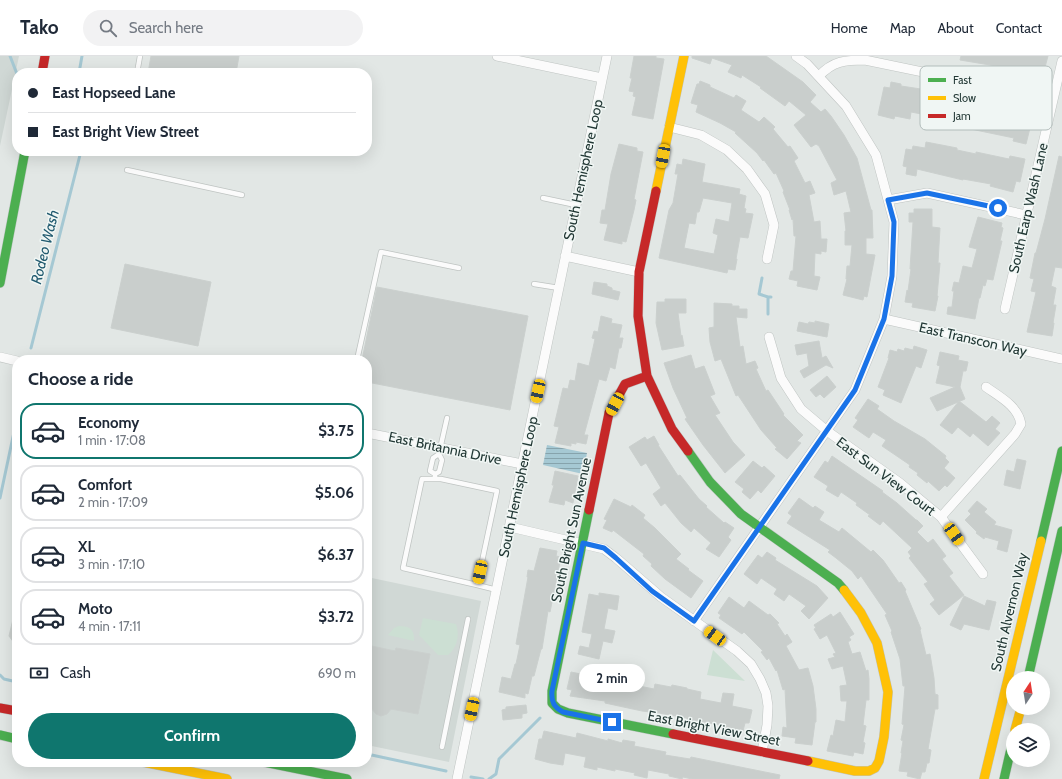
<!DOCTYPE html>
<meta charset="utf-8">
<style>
body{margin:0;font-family:Cabin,sans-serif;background:#f2f2f3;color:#1f2937;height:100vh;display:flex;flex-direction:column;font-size:15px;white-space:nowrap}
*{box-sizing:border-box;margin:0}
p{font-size:13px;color:#747a83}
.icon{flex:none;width:22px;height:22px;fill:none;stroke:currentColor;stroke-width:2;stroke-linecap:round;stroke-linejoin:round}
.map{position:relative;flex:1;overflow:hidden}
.panel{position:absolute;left:12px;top:299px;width:360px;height:412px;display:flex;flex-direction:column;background:#fff;border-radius:16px;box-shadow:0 4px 16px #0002}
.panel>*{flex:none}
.guide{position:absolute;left:12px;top:12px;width:360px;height:88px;border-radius:16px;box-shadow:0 4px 16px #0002;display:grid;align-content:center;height:88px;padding:0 16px;background:#fff}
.needle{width:26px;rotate:12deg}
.buttons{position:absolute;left:1006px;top:615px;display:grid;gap:8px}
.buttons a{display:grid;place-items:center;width:44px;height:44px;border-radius:50%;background:#fff;box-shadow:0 4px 16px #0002;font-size:20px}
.end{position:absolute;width:18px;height:18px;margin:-9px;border:5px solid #1a73e8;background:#fff;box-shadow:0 0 0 2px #fff}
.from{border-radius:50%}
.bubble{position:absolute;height:28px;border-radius:14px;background:#fff;box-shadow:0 4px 16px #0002;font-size:13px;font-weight:700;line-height:28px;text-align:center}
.car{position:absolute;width:12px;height:24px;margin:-12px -6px;border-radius:5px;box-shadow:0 0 3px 1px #0007;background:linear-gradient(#f5c518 24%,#345 0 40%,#f5c518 0 76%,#345 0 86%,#f5c518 0)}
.guide b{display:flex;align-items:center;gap:14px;height:38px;font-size:15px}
.guide b+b{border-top:1px solid #e0e1e3}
.guide i{width:10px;height:10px;background:#1f2937}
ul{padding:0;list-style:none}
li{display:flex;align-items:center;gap:12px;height:56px;margin:0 8px 6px;padding:0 8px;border:2px solid #e0e1e3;border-radius:16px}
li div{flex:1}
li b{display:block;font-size:15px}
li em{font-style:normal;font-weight:700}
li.on{border-color:#0f766e}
li>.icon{width:36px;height:36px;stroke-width:1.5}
h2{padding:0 16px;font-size:18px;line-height:48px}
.pay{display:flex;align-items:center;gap:10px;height:44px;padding:0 16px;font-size:15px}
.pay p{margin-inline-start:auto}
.action{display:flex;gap:8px;margin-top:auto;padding:8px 16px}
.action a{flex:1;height:46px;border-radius:24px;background:#0f766e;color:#fff;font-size:16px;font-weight:700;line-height:46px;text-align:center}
header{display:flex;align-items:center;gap:24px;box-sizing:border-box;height:56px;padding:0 20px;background:#fff;border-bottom:1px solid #e0e1e3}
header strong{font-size:19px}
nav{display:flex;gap:22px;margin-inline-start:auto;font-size:14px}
.search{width:280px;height:36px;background:#f2f2f3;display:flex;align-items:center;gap:10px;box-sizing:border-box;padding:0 14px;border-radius:22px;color:#747a83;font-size:15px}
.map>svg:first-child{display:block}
</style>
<header>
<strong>Tako</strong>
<div class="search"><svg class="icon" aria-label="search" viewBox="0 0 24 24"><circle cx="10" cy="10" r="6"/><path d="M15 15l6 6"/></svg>Search here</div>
<nav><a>Home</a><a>Map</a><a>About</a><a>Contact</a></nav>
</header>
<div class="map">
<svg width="1062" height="723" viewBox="0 0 1062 723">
<defs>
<pattern id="water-rules" width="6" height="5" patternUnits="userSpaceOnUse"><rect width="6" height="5" fill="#a5c8d3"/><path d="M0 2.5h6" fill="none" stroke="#86a3ac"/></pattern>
</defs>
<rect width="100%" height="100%" fill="#e2e7e5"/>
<path fill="#d0d8d5" d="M 0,0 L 19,0 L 0,90 Z
M 367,521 L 481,545 L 449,706 L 367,689 Z"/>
<path fill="#ccdfd3" d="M 423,562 L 456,568 C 460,579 457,592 448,599 L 438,599 L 419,579 Z
M 399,570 C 409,570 415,573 414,585 L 388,579 L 394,572 Z
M 713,594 L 745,625 L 707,619 Z"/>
<path fill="url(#water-rules)" d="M 547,389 L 587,397 L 583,418 L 543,409 Z"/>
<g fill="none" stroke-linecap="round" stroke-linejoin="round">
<path stroke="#a5c8d3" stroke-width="3" d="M 10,0 L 17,18
M 79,17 L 82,0
M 762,222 L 759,238 L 768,241
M 768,258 L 768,241 L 771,241
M 31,292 L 81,95
M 0,442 L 17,362
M 0,619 L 4,623 L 17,626
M 367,698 L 446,715
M 471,721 L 483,723
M 489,723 L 496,718 L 499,703 L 540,662"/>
</g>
<path fill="#c9cecc" stroke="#cbd0ce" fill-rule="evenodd" d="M 151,0 L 239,0 L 236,17 L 148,17 Z
M 634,0 L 656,0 L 656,2 L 664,3 L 653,63 L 632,59 L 636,41 L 633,40 L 634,36 L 629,35 L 632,22 L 630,22 Z
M 692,0 L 766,0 L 803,26 L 816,39 L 810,46 L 821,56 L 825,53 L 831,60 L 844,79 L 857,102 L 871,154 L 872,154 L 873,182 L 866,182 L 866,198 L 875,199 L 867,241 L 864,240 L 863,244 L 843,239 L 847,223 L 846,223 L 847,210 L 850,210 L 852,189 L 845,189 L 845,175 L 846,175 L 844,157 L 851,156 L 846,135 L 834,139 L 831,127 L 837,124 L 819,90 L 816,88 L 811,91 L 794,69 L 806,59 L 789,45 L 785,50 L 760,32 L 761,31 L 742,19 L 741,22 L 728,16 L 732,9 L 712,2 L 710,8 L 692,2 Z
M 961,0 L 1048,0 L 1044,15 L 1041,14 L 1040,20 L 996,10 L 960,4 Z
M 700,25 L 710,29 L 710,31 L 734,42 L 736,39 L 746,45 L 741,54 L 759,66 L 764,61 L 775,71 L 773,73 L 788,91 L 790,90 L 798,102 L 794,105 L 805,127 L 810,125 L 815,137 L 809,139 L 814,166 L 820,165 L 821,183 L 827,183 L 826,196 L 821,195 L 821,198 L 815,197 L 814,220 L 820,221 L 817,234 L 797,230 L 798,225 L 789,223 L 791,215 L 793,215 L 796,180 L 794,180 L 793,163 L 792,164 L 789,154 L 790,154 L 783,136 L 784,135 L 776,117 L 774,118 L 764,104 L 763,105 L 757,97 L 735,77 L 736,76 L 720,67 L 696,56 L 698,49 L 691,47 L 697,28 L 699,28 Z
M 891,26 L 901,28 L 901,30 L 934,35 L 983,48 L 1011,53 L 1011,55 L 1029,59 L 1027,67 L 1031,68 L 1026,88 L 1013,85 L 1014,82 L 961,71 L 961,73 L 931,66 L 932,60 L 911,56 L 910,63 L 895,60 L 894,63 L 878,59 L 884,31 L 890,32 Z
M 926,86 L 957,92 L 957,94 L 976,98 L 976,96 L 1009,103 L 1010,100 L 1025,103 L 1020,126 L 1016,125 L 1013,136 L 990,130 L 991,128 L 963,123 L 963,124 L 917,113 L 916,120 L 906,118 L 907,111 L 903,110 L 906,93 L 912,94 L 913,90 L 925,92 Z
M 619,88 L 637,92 L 637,95 L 643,96 L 634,143 L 636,144 L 634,154 L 626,186 L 622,185 L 622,188 L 604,184 L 608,168 L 600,167 L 602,154 L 605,154 L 611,118 Z
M 1059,100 L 1062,101 L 1062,212 L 1055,211 L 1051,230 L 1056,232 L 1053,249 L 1056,249 L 1053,267 L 1054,267 L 1052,280 L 1027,276 L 1036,236 L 1031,235 L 1034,223 L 1030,222 L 1035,197 L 1036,197 L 1045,163 Z
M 683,103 L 705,108 L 702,126 L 740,133 L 739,138 L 746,140 L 744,152 L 746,153 L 745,157 L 753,158 L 748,182 L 740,181 L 736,203 L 737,203 L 735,214 L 728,213 L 727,217 L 659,202 L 669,154 L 673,147 L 678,118 L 675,118 L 677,108 L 682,109 ZM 703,142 L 732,147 L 729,166 L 716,163 L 713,177 L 718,179 L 714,198 L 684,192 L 689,167 L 695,168 L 697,156 L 699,156 Z
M 914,153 L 932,153 L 932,171 L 940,172 L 938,207 L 940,207 L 937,240 L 938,240 L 935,255 L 912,251 L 913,247 L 905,246 L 907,234 L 908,235 L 911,213 L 910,213 L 913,166 L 909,166 L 909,157 L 914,157 Z
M 978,161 L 1002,167 L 1001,171 L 1003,172 L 1000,185 L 1002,185 L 993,224 L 987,223 L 985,230 L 983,229 L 980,242 L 979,242 L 975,263 L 947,258 L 948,251 L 952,251 L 954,235 L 952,235 L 954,226 L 959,227 L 963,210 L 972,212 L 977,193 L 969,191 Z
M 125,208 L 211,226 L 198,290 L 111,272 Z
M 594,226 L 607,228 L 607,230 L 612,232 L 612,234 L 620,236 L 618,244 L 592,238 Z
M 377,231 L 528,260 L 510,354 L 367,326 L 367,304 L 362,304 Z
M 665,243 L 686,243 L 686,257 L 678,257 L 681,280 L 682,279 L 684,290 L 662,294 L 656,267 L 657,246 L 665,246 Z
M 714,247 L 732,248 L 732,250 L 739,250 L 739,253 L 747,253 L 747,262 L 736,261 L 740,291 L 743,290 L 746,308 L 755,305 L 758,312 L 756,313 L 766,335 L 768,334 L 784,358 L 783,359 L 803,379 L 797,385 L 801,387 L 787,403 L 775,393 L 777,392 L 761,374 L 738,339 L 736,340 L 721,303 L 715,305 L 710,286 L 709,272 L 714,271 Z
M 601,260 L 612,263 L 611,267 L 622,269 L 619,282 L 623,282 L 621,292 L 619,292 L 615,313 L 610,311 L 606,325 L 599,323 L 584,379 L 588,379 L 586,388 L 576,386 L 576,388 L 571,387 L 571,390 L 555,387 L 559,371 L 554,370 L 563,332 L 568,333 L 570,324 L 575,325 L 578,307 L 589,310 L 595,283 L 592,282 L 594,275 L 598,276 Z
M 815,265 L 829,268 L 827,281 L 797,275 L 799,266 L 808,268 L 809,266 L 815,267 Z
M 819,285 L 822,302 L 826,300 L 833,312 L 826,309 L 804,322 L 800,315 L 809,310 L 807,297 L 797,299 L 795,289 Z
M 914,290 L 927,294 L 921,312 L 916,310 L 901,347 L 883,339 L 885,334 L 878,331 L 889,302 L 888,302 L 890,294 L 897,296 L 898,293 L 904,295 L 905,292 L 913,294 Z
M 940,296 L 959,300 L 958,304 L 968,306 L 966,315 L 963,315 L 960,331 L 965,343 L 937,355 L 930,342 L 955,331 L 936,327 L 940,310 L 937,309 Z
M 691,299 L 695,313 L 704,310 L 715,338 L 710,340 L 720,357 L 715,359 L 733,386 L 745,399 L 725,417 L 703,389 L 685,363 L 687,362 L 673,332 L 664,307 Z
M 827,320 L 836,331 L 824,342 L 820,338 L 816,341 L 810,334 Z
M 868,343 L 879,350 L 877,353 L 894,365 L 925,383 L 946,400 L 945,402 L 949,406 L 944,412 L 955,422 L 947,431 L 945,429 L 939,435 L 928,425 L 927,427 L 917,419 L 918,417 L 909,411 L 910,409 L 882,390 L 886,384 L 873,376 L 869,382 L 853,371 L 858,364 L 855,362 Z
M 959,345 L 986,366 L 992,360 L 1000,367 L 995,373 L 1000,377 L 988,390 L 973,377 L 970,381 L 958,371 L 952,378 L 940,369 Z
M 654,380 L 659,389 L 658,389 L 678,420 L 680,419 L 699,443 L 707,450 L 706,451 L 724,467 L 725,466 L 734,472 L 728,481 L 731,484 L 719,501 L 706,493 L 711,487 L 694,472 L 691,476 L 681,467 L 665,447 L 661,450 L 653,438 L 661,432 L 646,407 L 641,410 L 629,391 L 645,381 L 647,384 Z
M 832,400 L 883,435 L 882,436 L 897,447 L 916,464 L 917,464 L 923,470 L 917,476 L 928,487 L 933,483 L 946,500 L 942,503 L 953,517 L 949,520 L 964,539 L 939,559 L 930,548 L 935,544 L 924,528 L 928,526 L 909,502 L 911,500 L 908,496 L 912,492 L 883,465 L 880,469 L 868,460 L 870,459 L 856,449 L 857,447 L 841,436 L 838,441 L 826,434 L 828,430 L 814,421 L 825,405 L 828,407 Z
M 1017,403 L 1026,405 L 1020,433 L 1004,429 L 1007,414 L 1014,416 Z
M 753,405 L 762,412 L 764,410 L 775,420 L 761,437 L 758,434 L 750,443 L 742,436 L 744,433 L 735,426 Z
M 555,415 L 578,420 L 573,447 L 565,444 L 564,449 L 549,446 L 554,429 L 552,429 Z
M 799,442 L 813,452 L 815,450 L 824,456 L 819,464 L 839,476 L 842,472 L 871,496 L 873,494 L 883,504 L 899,527 L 901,526 L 906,534 L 905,535 L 921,573 L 920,574 L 926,599 L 930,598 L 934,622 L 935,638 L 938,639 L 938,653 L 935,653 L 928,693 L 931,694 L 929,707 L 927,707 L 925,716 L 922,716 L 920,723 L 907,720 L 908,716 L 899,715 L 902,697 L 901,697 L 903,685 L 901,684 L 904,669 L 902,668 L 905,630 L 903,630 L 900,603 L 891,576 L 892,575 L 885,559 L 887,558 L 861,520 L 858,523 L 852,515 L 836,502 L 828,496 L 830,494 L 787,467 L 792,460 L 788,457 Z
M 614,443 L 631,451 L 632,449 L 645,459 L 643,462 L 655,472 L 681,498 L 676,503 L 689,513 L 688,514 L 703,525 L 691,542 L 665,523 L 651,510 L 652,508 L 643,500 L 644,498 L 613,474 L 612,476 L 603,472 L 607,464 L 604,463 Z
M 977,445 L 987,453 L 984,456 L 996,466 L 994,469 L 1012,474 L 1007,496 L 997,493 L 999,485 L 985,481 L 984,483 L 976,477 L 977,476 L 965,464 L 971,458 L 968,455 Z
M 540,492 L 557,495 L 556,500 L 561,501 L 550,556 L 548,555 L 542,593 L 541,593 L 534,620 L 532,620 L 528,638 L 525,637 L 525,642 L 499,636 L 502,621 L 511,623 L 515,608 L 516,608 L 520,589 L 516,588 L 528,521 L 527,521 L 528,514 L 534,515 Z
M 767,496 L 776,502 L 775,504 L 817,530 L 828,542 L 809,563 L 801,555 L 806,550 L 789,538 L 784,545 L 774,538 L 777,533 L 761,522 L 757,528 L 744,518 L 758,499 L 762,502 Z
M 599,537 L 619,540 L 617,554 L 608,552 L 604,573 L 615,575 L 612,587 L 603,585 L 599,603 L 578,598 L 580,590 L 589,592 L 592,578 L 582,576 L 589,538 L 599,540 Z
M 964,540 L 985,550 L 987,544 L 996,546 L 989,574 L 964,568 L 961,574 L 950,569 Z
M 729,541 L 744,552 L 749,545 L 768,559 L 770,558 L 779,567 L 777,568 L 785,580 L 787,578 L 792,586 L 786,590 L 799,614 L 808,612 L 813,630 L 816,653 L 816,666 L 815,666 L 812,689 L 795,687 L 796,682 L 782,680 L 783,671 L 787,672 L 785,633 L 783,634 L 777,614 L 776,615 L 769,602 L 767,604 L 761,596 L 763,595 L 744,576 L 742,578 L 719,562 L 721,559 L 718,557 Z
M 840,556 L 854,578 L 849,581 L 851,584 L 848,586 L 852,598 L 860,596 L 866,615 L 868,614 L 869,623 L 869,644 L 866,644 L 863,669 L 866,670 L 863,686 L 865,687 L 863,698 L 854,696 L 853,700 L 827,695 L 831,679 L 833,680 L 836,664 L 845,666 L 847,645 L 841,645 L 840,630 L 847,629 L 843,610 L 832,613 L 828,603 L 835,601 L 833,598 L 836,597 L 827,579 L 820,583 L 814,573 L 816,572 L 814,569 L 831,558 L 833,561 Z
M 14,559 L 17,560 L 17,591 L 9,580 Z
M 367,589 L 395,595 L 396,592 L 430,598 L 418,658 L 391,653 L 387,658 L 381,660 L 376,658 L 372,653 L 371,649 L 367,648 Z
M 606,615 L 635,621 L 634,629 L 654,633 L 655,628 L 671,631 L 672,629 L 687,632 L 687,633 L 701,636 L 700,643 L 721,647 L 723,637 L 734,638 L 732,650 L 752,654 L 749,667 L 745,667 L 743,675 L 721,671 L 721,669 L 687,663 L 687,662 L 659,657 L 642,655 L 605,647 L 605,645 L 570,640 L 572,634 L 567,633 L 571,616 L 605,623 Z
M 526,649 L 527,657 L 522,658 L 522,662 L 503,664 L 502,654 L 506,653 L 506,651 Z
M 544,675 L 576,682 L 577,677 L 608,685 L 608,683 L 622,687 L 623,684 L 635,686 L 634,690 L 666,696 L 665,699 L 690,703 L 691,701 L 750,713 L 780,719 L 779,723 L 692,723 L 683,721 L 682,723 L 669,720 L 669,718 L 648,714 L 647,722 L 634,719 L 635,717 L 615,713 L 615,715 L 597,711 L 597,714 L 584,711 L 586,701 L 565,697 L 563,709 L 550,707 L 535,703 L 539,683 L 542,683 Z"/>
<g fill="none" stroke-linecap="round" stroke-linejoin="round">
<defs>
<path id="lane" d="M 137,17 L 140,0
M 127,114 L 242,139
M 543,142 L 576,149
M 534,228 L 559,232
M 357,304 L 381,196 L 459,212
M 440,393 L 447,362
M 435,423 L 435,418 L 439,416 L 442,404 L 439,398 L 433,402 L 430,415 L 435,418
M 477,529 L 403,512 L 422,423 L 441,423 L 497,435 L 477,529 L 497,534
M 442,691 L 468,563"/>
<path id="street" d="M 497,0 L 602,22
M 819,20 C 833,5 845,4 865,4 L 1053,43
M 669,71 L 701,79 L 727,94 L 747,113 L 765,138 L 774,169 L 767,203
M 888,144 L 927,137 L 1026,159
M 565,200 L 639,216
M 1005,253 L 1062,5
M 884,263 L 1062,303
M 769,281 L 781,322 L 801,353 L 827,375 L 900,427 L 941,461 L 983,518
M 0,301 L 17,305
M 367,377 L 522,408
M 941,461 L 1015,378 L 1021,368 C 1018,350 1000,341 986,331
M 510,471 L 604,493 L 616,502 L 661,541 L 737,595 L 751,608 L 760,623 L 766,637 L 768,650 L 767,669 L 762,696
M 694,565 L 855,334 L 884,263 L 892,220 L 894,166 L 876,99 L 846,50 L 807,8 L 796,0
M 457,723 L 607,0"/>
<path id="fast" d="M 0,227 L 25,95
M 688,395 L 710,426 L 741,458 L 838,527 L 844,534
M 589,454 L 552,635 L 552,647 L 558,653 L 568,657 L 673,678
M 1041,485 L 1062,395
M 1028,622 L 1062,475
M 0,679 L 17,683
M 264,706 L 347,723
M 1004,723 L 1013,684"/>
<path id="slow" d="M 656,135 L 684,0
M 1015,674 L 1021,652
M 808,705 L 855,715 L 869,715 L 875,712 L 879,705 L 884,681 L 888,636 L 877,587 L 861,557 L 844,534
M 143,706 L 227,723
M 984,723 L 1041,485"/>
<path id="jam" d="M 42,17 L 45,0
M 656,135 L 639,216 L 638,260 L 647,320 L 672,373 L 688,395
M 589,454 L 609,357 L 625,328 L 647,320
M 0,652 L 17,655
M 673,678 L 808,705"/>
</defs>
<use href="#lane" stroke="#bfc4c2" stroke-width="6"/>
<use href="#street" stroke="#bfc4c2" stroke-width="10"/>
<use href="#fast" stroke="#bec5c3" stroke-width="10"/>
<use href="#slow" stroke="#bec5c3" stroke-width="10"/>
<use href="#jam" stroke="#bec5c3" stroke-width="10"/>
<use href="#lane" stroke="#fbfbfb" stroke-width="4.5"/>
<use href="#street" stroke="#fbfbfb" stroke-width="9"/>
<use href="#fast" stroke="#4caf50" stroke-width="9"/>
<use href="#slow" stroke="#ffc107" stroke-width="9"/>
<use href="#jam" stroke="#c62828" stroke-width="9"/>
</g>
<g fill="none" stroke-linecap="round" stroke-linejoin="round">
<path stroke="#1a73e8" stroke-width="5" d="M 612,666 L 563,656 C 554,651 551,646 552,635 L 583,487 L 604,492 L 616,502 L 652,535 L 694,565 L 855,334 L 884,263 L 892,220 L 894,166 L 888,144 L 927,137 L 998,152"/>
</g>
<g text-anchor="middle" stroke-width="3" stroke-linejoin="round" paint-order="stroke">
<g font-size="14" fill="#223835" stroke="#f0f6f4">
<text transform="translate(583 114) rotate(-78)" y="5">South Hemisphere Loop</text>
<text transform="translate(1028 152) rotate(-77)" y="5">South Earp Wash Lane</text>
<text transform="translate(973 283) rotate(13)" y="5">East Transcon Way</text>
<text transform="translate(445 392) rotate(12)" y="5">East Britannia Drive</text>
<text transform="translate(886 420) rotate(37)" y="5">East Sun View Court</text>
<text transform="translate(518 431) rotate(-78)" y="5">South Hemisphere Loop</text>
<text transform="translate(571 474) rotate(-78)" y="5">South Bright Sun Avenue</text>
<text transform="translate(1009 556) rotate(-77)" y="5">South Alvernon Way</text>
<text transform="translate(714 672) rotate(11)" y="5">East Bright View Street</text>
</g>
<g font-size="15" font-style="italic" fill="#215a6f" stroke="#f0f6f4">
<text transform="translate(45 191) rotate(-76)" y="5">Rodeo Wash</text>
</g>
</g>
<rect x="920" y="10" width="132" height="64" rx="6" fill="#f0f6f4" stroke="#b2bdbb" stroke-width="1"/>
<rect x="928" y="22" width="18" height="4" fill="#4caf50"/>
<rect x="928" y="40" width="18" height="4" fill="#ffc107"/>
<rect x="928" y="58" width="18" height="4" fill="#c62828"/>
<g font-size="11" fill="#223835">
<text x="953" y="28">Fast</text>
<text x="953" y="46">Slow</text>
<text x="953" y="64">Jam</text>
</g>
</svg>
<div class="buttons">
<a><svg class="needle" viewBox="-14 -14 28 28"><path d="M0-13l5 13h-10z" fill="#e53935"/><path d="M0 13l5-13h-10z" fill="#747a83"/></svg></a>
<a><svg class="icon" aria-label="layers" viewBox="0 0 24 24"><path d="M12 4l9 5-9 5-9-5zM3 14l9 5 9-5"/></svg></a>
</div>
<i class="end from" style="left:998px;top:152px"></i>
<i class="end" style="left:612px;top:666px"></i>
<div class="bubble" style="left:579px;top:608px;width:66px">2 min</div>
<i class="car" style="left:663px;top:100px;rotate:191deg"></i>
<i class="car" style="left:538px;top:335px;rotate:192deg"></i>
<i class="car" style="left:615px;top:348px;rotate:208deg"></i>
<i class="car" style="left:954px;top:478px;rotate:144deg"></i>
<i class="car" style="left:480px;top:516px;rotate:192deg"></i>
<i class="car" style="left:715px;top:580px;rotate:306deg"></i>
<i class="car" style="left:472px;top:653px;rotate:192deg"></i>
<div class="guide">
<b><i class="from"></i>East Hopseed Lane</b>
<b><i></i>East Bright View Street</b>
</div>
<section class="panel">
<h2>Choose a ride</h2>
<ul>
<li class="on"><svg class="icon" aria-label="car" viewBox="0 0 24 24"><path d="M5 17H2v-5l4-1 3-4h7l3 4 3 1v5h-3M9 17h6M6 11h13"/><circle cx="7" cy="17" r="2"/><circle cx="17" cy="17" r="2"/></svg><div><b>Economy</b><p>1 min · 17:08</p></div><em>$3.75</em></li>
<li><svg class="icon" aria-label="car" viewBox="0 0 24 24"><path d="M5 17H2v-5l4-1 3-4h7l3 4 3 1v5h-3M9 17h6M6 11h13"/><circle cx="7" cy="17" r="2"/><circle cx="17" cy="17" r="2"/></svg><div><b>Comfort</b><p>2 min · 17:09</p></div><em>$5.06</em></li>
<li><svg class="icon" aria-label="car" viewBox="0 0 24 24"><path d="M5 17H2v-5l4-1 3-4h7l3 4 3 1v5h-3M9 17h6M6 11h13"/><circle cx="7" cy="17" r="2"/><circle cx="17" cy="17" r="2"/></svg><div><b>XL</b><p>3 min · 17:10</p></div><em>$6.37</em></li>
<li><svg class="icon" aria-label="car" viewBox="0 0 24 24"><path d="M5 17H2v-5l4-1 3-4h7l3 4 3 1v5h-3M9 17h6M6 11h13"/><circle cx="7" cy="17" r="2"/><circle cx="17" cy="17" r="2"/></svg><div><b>Moto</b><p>4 min · 17:11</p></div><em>$3.72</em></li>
</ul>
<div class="pay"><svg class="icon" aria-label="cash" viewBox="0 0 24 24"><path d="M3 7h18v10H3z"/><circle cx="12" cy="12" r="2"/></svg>Cash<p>690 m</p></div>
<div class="action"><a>Confirm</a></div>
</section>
</div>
